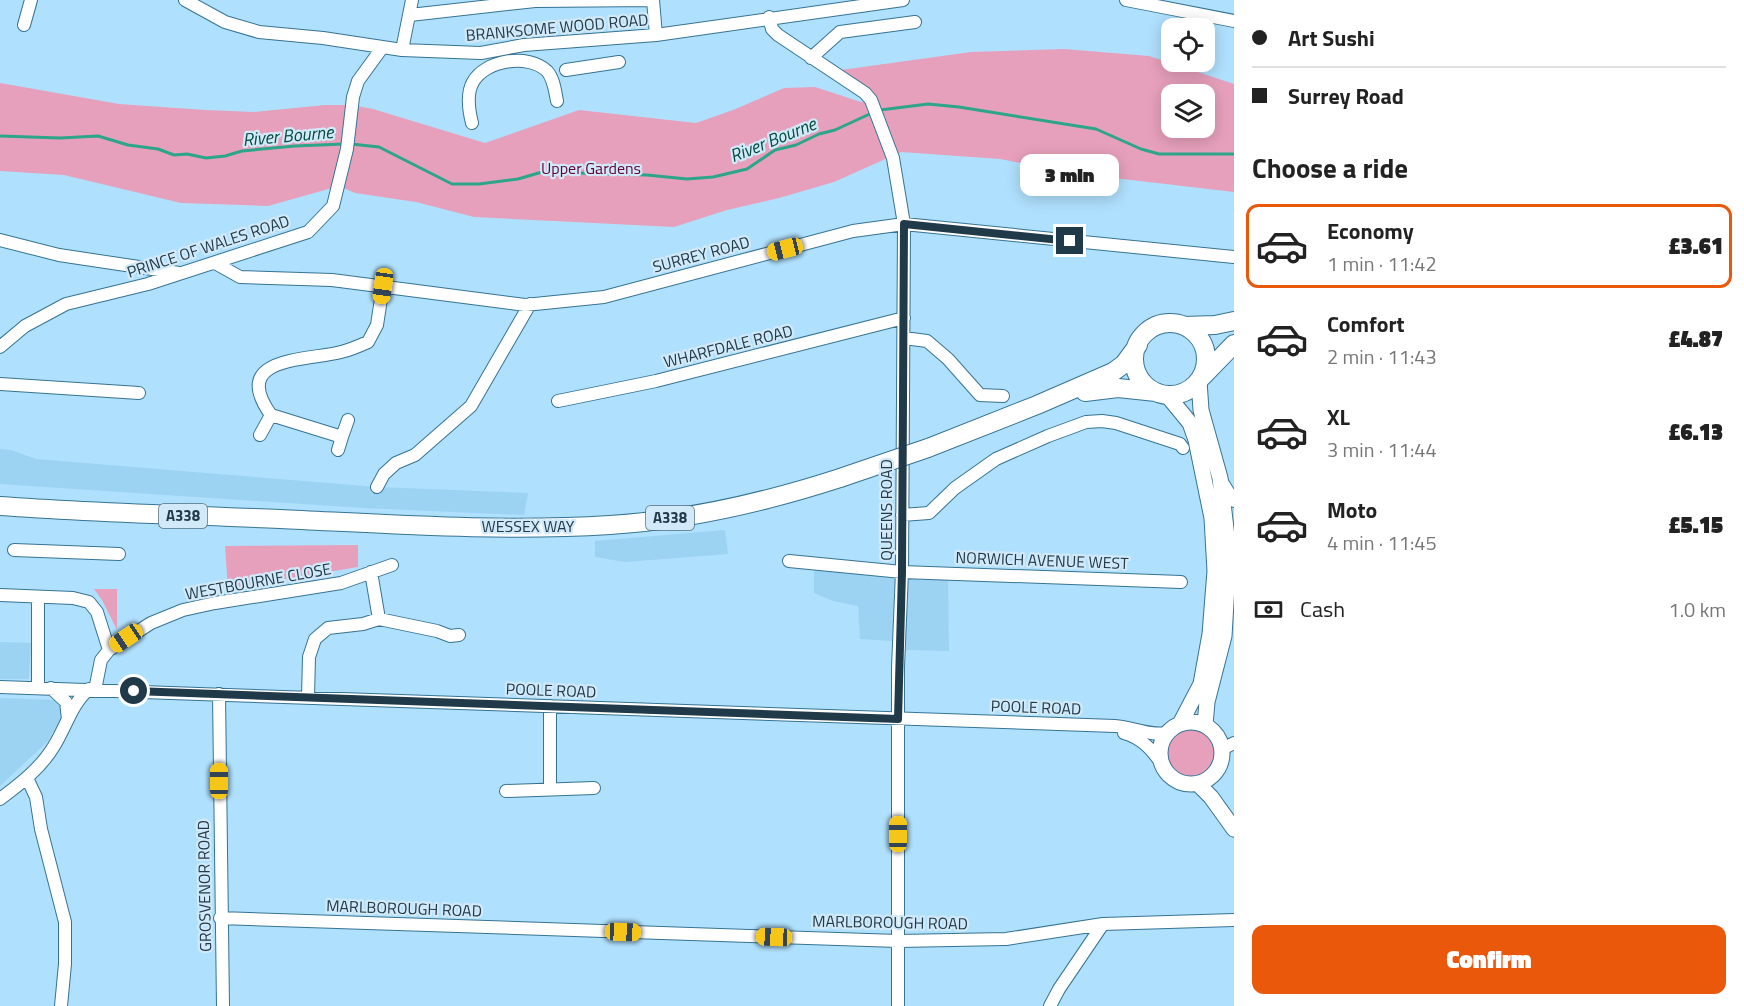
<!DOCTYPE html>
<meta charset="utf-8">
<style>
body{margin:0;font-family:"Titillium Web",sans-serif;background:#f6f6f6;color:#222;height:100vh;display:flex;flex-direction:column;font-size:22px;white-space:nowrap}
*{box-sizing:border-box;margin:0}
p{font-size:20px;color:#767676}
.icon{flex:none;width:33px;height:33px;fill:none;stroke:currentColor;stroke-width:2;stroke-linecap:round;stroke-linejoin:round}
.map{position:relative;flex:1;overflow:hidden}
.details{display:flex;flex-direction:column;background:#fff;width:510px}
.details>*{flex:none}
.guide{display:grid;align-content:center;height:132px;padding:0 18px;background:#fff}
.tools{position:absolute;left:1161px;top:18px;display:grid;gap:12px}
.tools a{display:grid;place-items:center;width:54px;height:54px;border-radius:12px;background:#fff;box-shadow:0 3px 15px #0003;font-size:30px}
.end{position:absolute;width:27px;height:27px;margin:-14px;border:8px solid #213a49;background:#fff;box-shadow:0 0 0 3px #fff}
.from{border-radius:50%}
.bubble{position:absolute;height:42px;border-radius:12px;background:#fff;box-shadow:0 3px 15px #0003;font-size:20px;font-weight:800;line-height:42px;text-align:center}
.car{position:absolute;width:18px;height:36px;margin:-18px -9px;border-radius:8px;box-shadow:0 0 4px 2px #0007;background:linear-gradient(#f5c518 24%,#345 0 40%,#f5c518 0 76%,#345 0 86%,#f5c518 0)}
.guide b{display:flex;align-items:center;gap:21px;height:57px;font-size:22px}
.guide b+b{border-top:2px solid #e0e0e0}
.guide i{width:15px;height:15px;background:#222}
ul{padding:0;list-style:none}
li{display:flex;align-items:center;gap:18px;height:84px;margin:0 12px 9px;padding:0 6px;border:3px solid transparent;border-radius:12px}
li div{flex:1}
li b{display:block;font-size:22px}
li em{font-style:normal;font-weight:800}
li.selected{border-color:#ea580c}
li>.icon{width:54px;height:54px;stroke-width:1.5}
h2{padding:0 18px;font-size:27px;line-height:72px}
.pay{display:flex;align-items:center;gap:15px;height:66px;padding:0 18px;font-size:22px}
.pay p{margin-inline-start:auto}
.action{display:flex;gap:12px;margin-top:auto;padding:12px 18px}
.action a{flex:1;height:69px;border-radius:12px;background:#ea580c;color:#fff;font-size:24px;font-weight:800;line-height:69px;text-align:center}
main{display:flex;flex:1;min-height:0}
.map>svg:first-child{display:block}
</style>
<main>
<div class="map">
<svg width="1234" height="1006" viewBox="0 0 1234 1006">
<rect width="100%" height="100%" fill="#afe0fd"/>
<path fill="#9cd2f2" d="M 0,449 L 11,450 L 36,459 L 206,473 L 377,487 L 528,493 L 524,515 L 364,508 L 0,484 Z
M 725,530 L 728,554 L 625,562 L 595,557 L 595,541 Z
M 814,567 L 948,578 L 949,651 L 906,650 L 906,642 L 860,639 L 858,606 L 833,601 L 814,593 Z
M 0,642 L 31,643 L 29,679 L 0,679 Z
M 0,698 L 54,700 L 61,705 L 62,717 L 47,742 L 0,786 Z"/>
<path fill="#e7a0bb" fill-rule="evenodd" d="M 1064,49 L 1149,56 L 1234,84 L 1234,192 L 1071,173 L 1000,159 L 901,152 L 834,182 L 779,198 L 727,210 L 674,227 L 474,217 L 416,202 L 355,193 L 339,186 L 268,206 L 181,203 L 64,175 L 0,171 L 0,83 L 119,104 L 205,110 L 254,112 L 325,105 L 351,105 L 373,109 L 485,143 L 579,110 L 696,123 L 733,110 L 784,88 L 815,87 L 861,102 L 870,100 L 867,87 L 841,70 L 971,52 ZM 1172,94 L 1204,94 L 1204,128 L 1172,128 Z
M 358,545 L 358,567 L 228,589 L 225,546 Z
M 94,589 L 117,589 L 117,630 L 102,600 Z
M1167 752a24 24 0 1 1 48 0a24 24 0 1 1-48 0Z"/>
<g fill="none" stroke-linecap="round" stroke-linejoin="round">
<path stroke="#2ca58b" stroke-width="3" d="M 880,110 L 928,104 L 959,107 L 1096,129 L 1141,149 L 1159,154 L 1234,154
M 0,136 L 60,138 L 98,136 L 128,145 L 158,149 L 174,155 L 187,154 L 206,158 L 225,156 L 242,151 L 295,146 L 344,144
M 351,144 L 379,147 L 452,184 L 479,184 L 518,179 L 542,172 L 647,175 L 687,179 L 713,177 L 747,169 L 775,150 L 796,145 L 819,134 L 835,130 L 874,112"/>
<defs>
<path id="minor" d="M 185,0 L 225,22 L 259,32 L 323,38 L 402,50 L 481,53 L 524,45 L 656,35 L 903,0
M 1126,0 L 1234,21
M 410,15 L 535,1 L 653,0 L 656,35
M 769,17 L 772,29 L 778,35 L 865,93 L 871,100 L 893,158 L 904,224 L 902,572 L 898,667 L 898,1006
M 24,25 L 31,0
M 402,50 L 412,0
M 811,58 L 840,32 L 915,22
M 566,70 L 619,62
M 472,123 C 469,111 466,94 473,82 C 485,60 528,53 547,71 C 554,79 555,91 557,101
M 0,240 L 59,255 L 179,273
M 215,263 L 240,277 L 332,280 L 525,305 L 604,297 L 853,231 L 904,224 L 1234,257
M 904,338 L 927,341 L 948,359 L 980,395 L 1003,396
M 0,347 L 25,326 L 66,304 L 148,284 L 308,232 L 333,206 L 347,149 L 353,97 L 358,81 L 382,48
M 0,384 L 139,393
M 558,401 L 656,381 L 904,318
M 348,420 L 342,437 L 271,415 C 229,356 306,361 341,352 C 350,350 359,346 368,342 L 377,325 L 383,286
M 260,435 L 271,415
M 338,450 L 342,437
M 1222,482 L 1234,501
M 377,487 L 384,474 L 396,463 L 415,455 L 471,406 L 530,304
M 902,515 L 929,513 L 955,488 L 996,459 L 1048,436 L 1086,422 L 1102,421 L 1116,423 L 1180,444 L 1183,448
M 14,550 L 119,554
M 789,561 L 902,572 L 1181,582
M 371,572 L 379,619
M 0,595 L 73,598 L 89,602 L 97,612 L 109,650
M 0,687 L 1115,726 C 1133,727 1148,736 1167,733
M 38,688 L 38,597
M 51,688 L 66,702 L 68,719
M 95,690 L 101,660 L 109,650 L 151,623 L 183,610 L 215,603 L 341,583 L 392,565
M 219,694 L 223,1006
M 308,697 L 309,657 L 315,639 L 328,628 L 363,624 L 379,619 L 437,631 L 450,636 L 459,635
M 550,706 L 550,789
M 1124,733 C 1142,738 1152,750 1162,764
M 1222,749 L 1234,743
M 27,778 L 36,797 L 41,829 L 65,922 L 65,964 L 61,1006
M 506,791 L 594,788
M 0,799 C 20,784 41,768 54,746 C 66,727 72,703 89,689
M 220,918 L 898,941 L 1006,939 L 1103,924 L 1234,920
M 1050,1006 L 1059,989 L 1103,924"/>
<path id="major" d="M 1199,381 L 1201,410 L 1220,478 L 1227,537 L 1228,569 L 1224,636 L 1207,702 L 1205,725
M 1167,395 L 1190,423 L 1196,440 L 1212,518 L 1215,571 L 1210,634 L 1201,684 L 1180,724
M1160 753a31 31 0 1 1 62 0a31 31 0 1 1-62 0Z
M 1198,784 L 1211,797 L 1234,829"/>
<path id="highway" d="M1134 359a36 36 0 1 1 72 0a36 36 0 1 1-72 0Z
M 1184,326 L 1215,325 L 1234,321
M 1202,377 L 1234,344
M 1085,392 L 1118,388 L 1156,392
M 928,448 L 1037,405 L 1113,372 L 1124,364 L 1138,345
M 0,506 C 93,513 187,515 280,519 C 389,524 501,532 610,525 C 688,520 766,502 840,478"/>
</defs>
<use href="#minor" stroke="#367393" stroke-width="14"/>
<use href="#major" stroke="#367393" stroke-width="17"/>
<use href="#highway" stroke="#367393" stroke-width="20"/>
<use href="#minor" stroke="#fff" stroke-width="12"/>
<use href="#major" stroke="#fff" stroke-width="15"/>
<use href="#highway" stroke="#fff" stroke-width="18"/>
<defs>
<path id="highway-bridge" d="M 840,478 L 928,448"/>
</defs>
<use href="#highway-bridge" stroke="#367393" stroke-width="20" stroke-linecap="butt"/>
<use href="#highway-bridge" stroke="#fff" stroke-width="18"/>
</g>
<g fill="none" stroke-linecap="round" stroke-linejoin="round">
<path stroke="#213a49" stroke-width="8" d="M 134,691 L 898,719 L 902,572 L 904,224 L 1070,241"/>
</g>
<g text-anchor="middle" stroke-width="4.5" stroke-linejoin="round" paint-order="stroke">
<g fill="#d1e9f8" stroke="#566e7e" stroke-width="1.5">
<rect x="159" y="504" width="48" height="24" rx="4.5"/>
<rect x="646" y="506" width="48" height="24" rx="4.5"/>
</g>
<g font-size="15" font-weight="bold" fill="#213a49">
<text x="183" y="521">A338</text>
<text x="670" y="523">A338</text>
</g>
<g font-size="16" fill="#213a49" stroke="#d1e9f8">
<text transform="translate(557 27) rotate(-5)" y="6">BRANKSOME WOOD ROAD</text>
<text transform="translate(208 246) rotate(-18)" y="6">PRINCE OF WALES ROAD</text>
<text transform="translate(701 254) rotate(-15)" y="6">SURREY ROAD</text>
<text transform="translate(728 346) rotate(-14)" y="6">WHARFDALE ROAD</text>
<text transform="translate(886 510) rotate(-90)" y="6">QUEENS ROAD</text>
<text x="528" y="532">WESSEX WAY</text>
<text transform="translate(1042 560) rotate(2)" y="6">NORWICH AVENUE WEST</text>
<text transform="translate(258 581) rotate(-10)" y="6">WESTBOURNE CLOSE</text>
<text transform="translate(551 690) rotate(2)" y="6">POOLE ROAD</text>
<text transform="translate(1036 707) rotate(2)" y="6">POOLE ROAD</text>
<text transform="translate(204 886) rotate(-91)" y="6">GROSVENOR ROAD</text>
<text transform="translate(404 908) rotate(2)" y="6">MARLBOROUGH ROAD</text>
<text transform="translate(890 922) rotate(1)" y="6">MARLBOROUGH ROAD</text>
</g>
<g font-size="16" fill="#620037" stroke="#d1e9f8">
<text x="591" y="174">Upper Gardens</text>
</g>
<g font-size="18" font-style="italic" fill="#064b3e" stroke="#d1e9f8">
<text transform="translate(288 136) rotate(-5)" y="6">River Bourne</text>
<text transform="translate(773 140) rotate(-22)" y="6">River Bourne</text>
</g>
</g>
</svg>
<div class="tools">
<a><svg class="icon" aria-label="locate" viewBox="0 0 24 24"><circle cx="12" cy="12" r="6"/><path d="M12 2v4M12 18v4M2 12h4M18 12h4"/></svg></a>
<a><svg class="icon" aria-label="layers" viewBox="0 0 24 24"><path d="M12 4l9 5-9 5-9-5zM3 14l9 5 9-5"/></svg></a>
</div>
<i class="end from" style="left:134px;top:691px"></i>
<i class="end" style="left:1070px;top:241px"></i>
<div class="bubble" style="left:1020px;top:154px;width:99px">3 min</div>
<i class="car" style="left:785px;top:249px;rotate:256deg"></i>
<i class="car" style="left:383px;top:286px;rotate:188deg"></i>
<i class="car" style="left:126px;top:638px;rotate:236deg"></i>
<i class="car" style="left:219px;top:781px;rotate:0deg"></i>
<i class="car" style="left:898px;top:834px;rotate:0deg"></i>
<i class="car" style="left:623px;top:932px;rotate:92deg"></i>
<i class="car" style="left:774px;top:937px;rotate:272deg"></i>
</div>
<section class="details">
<div class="guide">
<b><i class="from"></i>Art Sushi</b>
<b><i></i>Surrey Road</b>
</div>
<h2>Choose a ride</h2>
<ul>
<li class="selected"><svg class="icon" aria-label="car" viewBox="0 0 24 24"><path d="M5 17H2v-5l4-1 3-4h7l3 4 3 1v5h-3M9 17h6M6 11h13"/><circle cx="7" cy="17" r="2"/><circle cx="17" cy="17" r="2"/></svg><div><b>Economy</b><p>1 min · 11:42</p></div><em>£3.61</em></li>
<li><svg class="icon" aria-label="car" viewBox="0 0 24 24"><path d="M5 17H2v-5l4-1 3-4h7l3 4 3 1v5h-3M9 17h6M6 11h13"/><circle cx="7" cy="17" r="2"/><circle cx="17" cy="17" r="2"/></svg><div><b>Comfort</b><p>2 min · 11:43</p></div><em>£4.87</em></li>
<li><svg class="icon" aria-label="car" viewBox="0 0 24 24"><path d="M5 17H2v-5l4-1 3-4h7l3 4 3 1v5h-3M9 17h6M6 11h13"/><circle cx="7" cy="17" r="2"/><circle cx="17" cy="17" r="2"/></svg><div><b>XL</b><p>3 min · 11:44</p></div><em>£6.13</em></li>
<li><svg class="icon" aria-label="car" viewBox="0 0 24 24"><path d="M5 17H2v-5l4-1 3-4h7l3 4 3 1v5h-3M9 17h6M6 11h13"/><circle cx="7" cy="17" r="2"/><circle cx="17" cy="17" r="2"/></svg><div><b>Moto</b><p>4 min · 11:45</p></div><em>£5.15</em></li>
</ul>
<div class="pay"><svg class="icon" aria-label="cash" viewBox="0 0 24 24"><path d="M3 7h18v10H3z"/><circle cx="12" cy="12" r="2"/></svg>Cash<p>1.0 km</p></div>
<div class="action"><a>Confirm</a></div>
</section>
</main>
